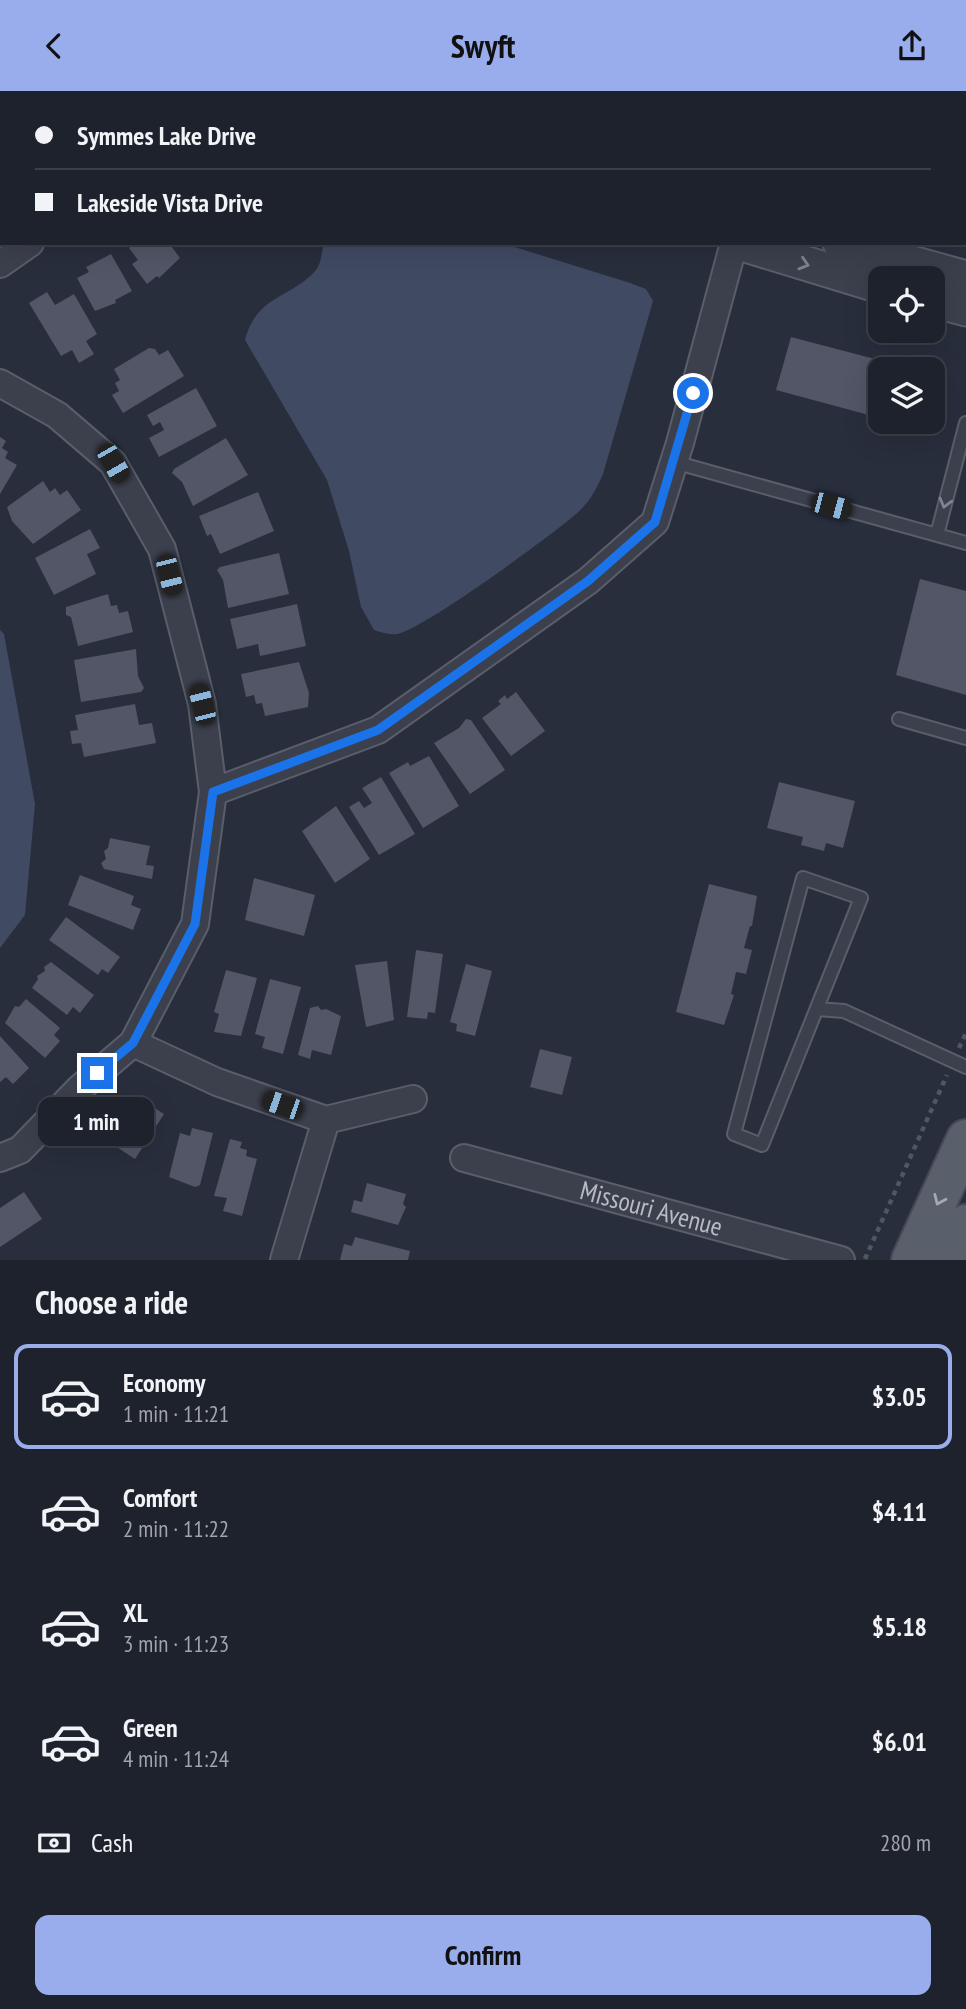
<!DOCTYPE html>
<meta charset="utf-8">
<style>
body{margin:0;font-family:"PT Sans Narrow",sans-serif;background:#262a35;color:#f1f3f6;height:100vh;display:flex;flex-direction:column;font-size:26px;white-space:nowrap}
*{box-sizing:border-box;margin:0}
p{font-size:23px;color:#a1a4aa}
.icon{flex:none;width:38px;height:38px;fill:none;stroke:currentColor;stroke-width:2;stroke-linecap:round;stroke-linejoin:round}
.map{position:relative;height:1169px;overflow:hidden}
.side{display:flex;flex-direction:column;background:#1e222d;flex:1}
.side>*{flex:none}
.hud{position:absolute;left:0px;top:0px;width:966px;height:154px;box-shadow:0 7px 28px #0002,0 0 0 2px #3c3f49;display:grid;align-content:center;height:154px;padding:0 35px;background:#1e222d}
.tools{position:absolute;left:868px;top:175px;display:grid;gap:14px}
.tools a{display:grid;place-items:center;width:77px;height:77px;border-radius:14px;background:#1e222d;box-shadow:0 7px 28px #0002,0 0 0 2px #3c3f49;font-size:35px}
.end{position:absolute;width:32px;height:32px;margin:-16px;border:9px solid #1a73e8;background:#fff;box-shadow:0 0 0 4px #fff}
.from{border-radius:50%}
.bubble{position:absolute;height:49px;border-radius:14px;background:#1e222d;box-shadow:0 7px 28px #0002,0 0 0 2px #3c3f49;font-size:23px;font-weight:700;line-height:49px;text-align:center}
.car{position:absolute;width:21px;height:42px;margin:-21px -10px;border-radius:9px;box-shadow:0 0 5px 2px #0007;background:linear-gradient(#222 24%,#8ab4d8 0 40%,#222 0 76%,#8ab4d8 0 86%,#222 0)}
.hud b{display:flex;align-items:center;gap:24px;height:66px;font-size:26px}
.hud b+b{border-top:2px solid #3c3f49}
.hud i{width:18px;height:18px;background:#f1f3f6}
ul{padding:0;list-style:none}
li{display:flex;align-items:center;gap:21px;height:105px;margin:0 14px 10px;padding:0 21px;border:4px solid transparent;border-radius:14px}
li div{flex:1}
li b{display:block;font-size:26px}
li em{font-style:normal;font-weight:700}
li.current{border-color:#99aceb}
li>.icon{width:63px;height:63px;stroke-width:1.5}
h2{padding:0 35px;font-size:32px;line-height:84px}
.pay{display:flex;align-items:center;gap:18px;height:77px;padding:0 35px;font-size:26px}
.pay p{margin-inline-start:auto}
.button{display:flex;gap:14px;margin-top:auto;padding:14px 35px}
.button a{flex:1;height:80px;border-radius:14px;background:#99aceb;color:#111;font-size:28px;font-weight:700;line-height:80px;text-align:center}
header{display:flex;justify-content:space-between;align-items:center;height:91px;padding:0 35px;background:#99aceb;color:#111;font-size:32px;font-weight:700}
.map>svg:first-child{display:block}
</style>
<header><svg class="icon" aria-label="back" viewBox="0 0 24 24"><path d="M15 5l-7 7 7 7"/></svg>Swyft<svg class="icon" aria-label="share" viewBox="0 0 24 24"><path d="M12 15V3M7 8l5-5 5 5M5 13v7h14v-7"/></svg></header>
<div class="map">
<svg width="966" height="1169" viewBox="0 0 966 1169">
<rect width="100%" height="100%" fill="#282e3c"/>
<path fill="#404a63" d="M 324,152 L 502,152 L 630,192 L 646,198 L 653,210 L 603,383 C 596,399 589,412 576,423 C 552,444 420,541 396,543 C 389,544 380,541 374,539 L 361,516 L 349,460 L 327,389 L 245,249 C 257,203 291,208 316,179 C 321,173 322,160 324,152 Z
M 0,539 L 4,543 L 35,713 L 25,824 L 0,857 Z"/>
<path fill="#525667" d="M 135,152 L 169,152 L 180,167 L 159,187 L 157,185 L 147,193 L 132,173 L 138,169 L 129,157 Z
M 111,163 L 132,200 L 115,209 L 116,212 L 95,220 L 77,187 L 89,181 L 86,176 Z
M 47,201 L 55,214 L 74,203 L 97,243 L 86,250 L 94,263 L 79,272 L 72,259 L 61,265 L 29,212 Z
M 791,246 L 909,277 L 909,278 L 880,278 L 880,327 L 776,299 Z
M 149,257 L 155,258 L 159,264 L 168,259 L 184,285 L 123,322 L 112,304 L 119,300 L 115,292 L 120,289 L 114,278 Z
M 196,297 L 217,335 L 159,366 L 149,347 L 164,339 L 160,331 L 153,335 L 147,324 Z
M 0,346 L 6,350 L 2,357 L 8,361 L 5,367 L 17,374 L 0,403 Z
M 226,347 L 248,384 L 193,415 L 182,391 L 172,382 L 174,378 Z
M 43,390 L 50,401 L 55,397 L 60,404 L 67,399 L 81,419 L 33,453 L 12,430 L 7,416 Z
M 258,401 L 274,440 L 220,463 L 211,443 L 207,445 L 199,425 Z
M 90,438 L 100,457 L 87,463 L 96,483 L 54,504 L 35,467 Z
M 279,462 L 289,503 L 228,517 L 223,489 L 217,479 L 220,476 Z
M 920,488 L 966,500 L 966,604 L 896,584 Z
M 108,503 L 111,515 L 117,514 L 119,522 L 128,520 L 133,541 L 78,555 L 71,526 L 66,524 L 66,516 Z
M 297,513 L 306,555 L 260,565 L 258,553 L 237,558 L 230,528 Z
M 136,558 L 138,585 L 144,597 L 141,601 L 81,611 L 74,569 Z
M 299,571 L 309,602 L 308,616 L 265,625 L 262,612 L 256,613 L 254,604 L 246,606 L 241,583 Z
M 516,601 L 545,640 L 511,665 L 482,627 L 501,613 L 498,610 L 505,604 L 507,608 Z
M 135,613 L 139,634 L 152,632 L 156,652 L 84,666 L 81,652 L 72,653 L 70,640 L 78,639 L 75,624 Z
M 466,628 L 471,629 L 505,679 L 470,703 L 434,652 L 459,637 Z
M 429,665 L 459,715 L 423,737 L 389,682 L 408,671 L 410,675 Z
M 381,686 L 415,743 L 379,764 L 349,716 L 359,710 L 364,717 L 372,712 L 362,697 Z
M 779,691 L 855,710 L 843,757 L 826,752 L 824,760 L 801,754 L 803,746 L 767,737 Z
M 336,715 L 370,768 L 335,792 L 302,740 Z
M 110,747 L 150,755 L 146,774 L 154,775 L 152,788 L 104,778 L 101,772 L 106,768 L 104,760 L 108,757 Z
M 80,784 L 134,805 L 131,814 L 141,818 L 133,839 L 68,814 Z
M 254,787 L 315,804 L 304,845 L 245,829 Z
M 709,793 L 757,805 L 752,835 L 750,835 L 744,857 L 752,859 L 746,883 L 736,881 L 731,903 L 734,904 L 724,934 L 676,921 Z
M 66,826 L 120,866 L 108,882 L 102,878 L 98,884 L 49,849 Z
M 416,859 L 443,863 L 435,922 L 428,921 L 427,928 L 407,926 Z
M 387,870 L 394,929 L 366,936 L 355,874 Z
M 51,871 L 94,904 L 80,922 L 73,916 L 67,924 L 32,897 L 38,888 L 37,885 L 45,880 L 44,876 Z
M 466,873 L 492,880 L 475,945 L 456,940 L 457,933 L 450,931 Z
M 226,879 L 257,887 L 241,945 L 214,941 L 219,923 L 214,921 Z
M 270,888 L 301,896 L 283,963 L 262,957 L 265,946 L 255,943 Z
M 26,908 L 60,937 L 54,944 L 60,950 L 45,967 L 5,932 L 15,915 L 19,916 Z
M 318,915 L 321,919 L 326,918 L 341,925 L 331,964 L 312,959 L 310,968 L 298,964 L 310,917 Z
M 0,945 L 29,977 L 13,993 L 6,986 L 0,991 Z
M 540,958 L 572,966 L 562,1004 L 530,996 Z
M 145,1011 L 164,1023 L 135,1068 L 109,1051 L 133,1013 L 141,1019 Z
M 192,1037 L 213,1042 L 200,1094 L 195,1096 L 169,1086 L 180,1042 L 190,1045 Z
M 230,1048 L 242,1051 L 240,1057 L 247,1059 L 246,1065 L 257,1068 L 242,1125 L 223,1120 L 227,1107 L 214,1105 Z
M 367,1092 L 406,1103 L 403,1113 L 406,1116 L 398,1134 L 351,1121 L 354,1109 L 362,1111 Z
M 24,1101 L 42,1128 L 0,1156 L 0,1117 Z
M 355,1146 L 410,1160 L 408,1169 L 340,1169 L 344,1153 L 352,1155 Z"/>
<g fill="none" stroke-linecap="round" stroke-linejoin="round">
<defs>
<path id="service" d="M 480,2 L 481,0
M 768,2 L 769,0
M 795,2 L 796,0
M 828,2 L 828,0
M 964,105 L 966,106
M 674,371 L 966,452
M 937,444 L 966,332
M 899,628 L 966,647
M 803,787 L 861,807 L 762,1054 L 734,1043 Z
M 817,918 L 844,920 L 966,976"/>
<g id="minor">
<path d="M 0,173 L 30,152"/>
<path d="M 0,292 L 57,324 L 113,372 L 162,458 L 202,613 L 213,701 L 195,833 L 133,952 L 79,998 L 20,1059 L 0,1067"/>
<path d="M 213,701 L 378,639 L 588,490 L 655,431 L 680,352 L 734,152"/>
<path d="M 133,952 L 217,991 L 326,1029 L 413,1008"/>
<path id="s1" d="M 464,1067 L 841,1169"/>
<path d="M 284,1169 L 326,1029"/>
</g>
<path id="tertiary" d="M 355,0 L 358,2
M 426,0 L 430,2
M 739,152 L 880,195
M 840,152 L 966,187
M 933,209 L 966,218"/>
<path id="primary" d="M 911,1169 L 966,1048
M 950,1169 L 966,1133"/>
</defs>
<use href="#service" stroke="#5a5e6a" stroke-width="16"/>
<use href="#minor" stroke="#5a5e6a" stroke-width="30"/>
<use href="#tertiary" stroke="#5a5e6a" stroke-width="37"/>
<use href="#primary" stroke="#454956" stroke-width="42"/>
<path stroke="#4c595e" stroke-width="4.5" stroke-dasharray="5 5" stroke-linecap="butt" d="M 959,957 L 966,942
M 865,1168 L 947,984"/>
<use href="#service" stroke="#3c404d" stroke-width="12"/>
<use href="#minor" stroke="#3c404d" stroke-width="26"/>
<use href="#tertiary" stroke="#3c404d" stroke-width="33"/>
<use href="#primary" stroke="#5a5f6c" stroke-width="38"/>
</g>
<defs><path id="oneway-chevron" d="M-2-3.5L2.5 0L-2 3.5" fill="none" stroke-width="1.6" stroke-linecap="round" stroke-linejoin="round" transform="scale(1.75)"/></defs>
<g stroke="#808490">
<use href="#oneway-chevron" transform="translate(804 173) rotate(17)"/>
<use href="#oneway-chevron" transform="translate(945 412) rotate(105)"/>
</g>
<use stroke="#a5a9b5" href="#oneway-chevron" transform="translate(939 1109) rotate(114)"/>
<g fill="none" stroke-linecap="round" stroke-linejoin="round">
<path stroke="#1a73e8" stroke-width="9" d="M 97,982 L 133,952 L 195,833 L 213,701 L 378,639 L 588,490 L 655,431 L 693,302"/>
</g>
<g text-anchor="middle" stroke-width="5" stroke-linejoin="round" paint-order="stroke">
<g font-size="26" fill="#b8bbc7" stroke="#212532">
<text dy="9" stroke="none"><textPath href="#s1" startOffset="194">Missouri Avenue</textPath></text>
</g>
</g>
</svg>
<div class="tools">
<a><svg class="icon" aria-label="locate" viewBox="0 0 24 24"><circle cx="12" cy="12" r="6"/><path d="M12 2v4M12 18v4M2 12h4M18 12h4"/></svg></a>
<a><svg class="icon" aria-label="layers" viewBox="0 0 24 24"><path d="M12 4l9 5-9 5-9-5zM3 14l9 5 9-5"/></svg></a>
</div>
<i class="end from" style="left:693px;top:302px"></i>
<i class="end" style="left:97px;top:982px"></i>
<div class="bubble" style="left:38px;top:1006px;width:116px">1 min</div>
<i class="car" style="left:113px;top:372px;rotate:150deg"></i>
<i class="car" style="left:831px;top:415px;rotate:105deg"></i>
<i class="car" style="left:169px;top:484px;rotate:166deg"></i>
<i class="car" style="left:202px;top:613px;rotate:346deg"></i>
<i class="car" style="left:282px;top:1014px;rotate:289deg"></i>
<div class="hud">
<b><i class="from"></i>Symmes Lake Drive</b>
<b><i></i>Lakeside Vista Drive</b>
</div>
</div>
<section class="side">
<h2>Choose a ride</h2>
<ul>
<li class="current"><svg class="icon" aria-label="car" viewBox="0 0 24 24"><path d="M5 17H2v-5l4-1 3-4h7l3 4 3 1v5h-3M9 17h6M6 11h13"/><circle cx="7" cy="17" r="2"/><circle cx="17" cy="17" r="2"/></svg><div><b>Economy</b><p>1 min · 11:21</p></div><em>$3.05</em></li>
<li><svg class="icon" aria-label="car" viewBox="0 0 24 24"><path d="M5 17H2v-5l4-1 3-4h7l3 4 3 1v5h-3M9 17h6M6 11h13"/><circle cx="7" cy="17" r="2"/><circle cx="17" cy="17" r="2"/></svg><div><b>Comfort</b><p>2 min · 11:22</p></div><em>$4.11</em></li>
<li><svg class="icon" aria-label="car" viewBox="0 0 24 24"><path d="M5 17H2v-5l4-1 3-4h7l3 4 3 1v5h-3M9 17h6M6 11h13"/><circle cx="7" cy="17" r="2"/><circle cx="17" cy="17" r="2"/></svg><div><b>XL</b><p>3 min · 11:23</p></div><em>$5.18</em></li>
<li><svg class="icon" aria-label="car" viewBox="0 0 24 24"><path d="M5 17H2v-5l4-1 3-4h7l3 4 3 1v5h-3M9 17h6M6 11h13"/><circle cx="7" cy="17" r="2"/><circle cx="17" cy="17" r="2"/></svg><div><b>Green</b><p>4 min · 11:24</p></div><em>$6.01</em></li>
</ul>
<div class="pay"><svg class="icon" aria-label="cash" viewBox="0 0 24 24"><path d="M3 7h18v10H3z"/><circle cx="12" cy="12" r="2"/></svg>Cash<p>280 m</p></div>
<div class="button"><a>Confirm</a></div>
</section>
